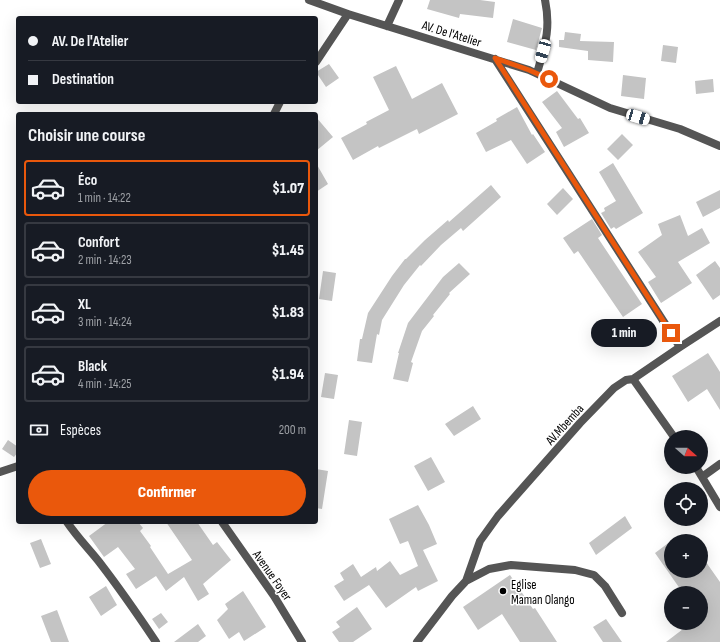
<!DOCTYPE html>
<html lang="fr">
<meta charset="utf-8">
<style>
body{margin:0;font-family:"Sofia Sans Condensed",sans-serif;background:#242831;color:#f1f3f6;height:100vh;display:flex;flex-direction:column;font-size:15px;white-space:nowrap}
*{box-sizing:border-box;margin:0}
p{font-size:13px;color:#9ea1a6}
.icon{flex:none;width:22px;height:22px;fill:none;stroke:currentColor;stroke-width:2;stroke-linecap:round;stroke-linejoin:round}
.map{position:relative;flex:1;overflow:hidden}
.sheet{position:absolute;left:16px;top:112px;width:302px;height:412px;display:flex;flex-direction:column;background:#171b24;border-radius:4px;box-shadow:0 4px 16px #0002}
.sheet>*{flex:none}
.hud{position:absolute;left:16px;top:16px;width:302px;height:88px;border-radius:4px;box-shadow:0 4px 16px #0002;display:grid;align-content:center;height:88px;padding:0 12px;background:#171b24}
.needle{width:26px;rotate:111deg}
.tools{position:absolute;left:664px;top:430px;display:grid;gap:8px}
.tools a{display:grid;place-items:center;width:44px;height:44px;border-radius:50%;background:#171b24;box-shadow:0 4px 16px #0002;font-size:20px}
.end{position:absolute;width:18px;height:18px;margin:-9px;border:5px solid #ea580c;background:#fff;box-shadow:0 0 0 2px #fff}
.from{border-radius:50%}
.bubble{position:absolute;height:28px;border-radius:14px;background:#171b24;box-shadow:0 4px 16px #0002;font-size:13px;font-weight:800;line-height:28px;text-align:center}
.car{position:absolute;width:12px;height:24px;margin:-12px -6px;border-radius:5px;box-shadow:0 0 3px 1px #0007;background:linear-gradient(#fff 24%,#345 0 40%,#fff 0 76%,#345 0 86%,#fff 0)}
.hud b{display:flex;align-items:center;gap:14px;height:38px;font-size:15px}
.hud b+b{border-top:1px solid #363941}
.hud i{width:10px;height:10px;background:#f1f3f6}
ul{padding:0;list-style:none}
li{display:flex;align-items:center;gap:12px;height:56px;margin:0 8px 6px;padding:0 4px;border:2px solid #363941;border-radius:4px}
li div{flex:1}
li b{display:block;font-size:15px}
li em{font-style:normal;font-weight:800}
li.current{border-color:#ea580c}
li>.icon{width:36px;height:36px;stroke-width:1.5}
h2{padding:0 12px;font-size:18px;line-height:48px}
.pay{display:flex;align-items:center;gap:10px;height:44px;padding:0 12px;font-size:15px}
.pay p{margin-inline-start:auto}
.button{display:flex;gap:8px;margin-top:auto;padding:8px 12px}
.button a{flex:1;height:46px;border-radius:24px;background:#ea580c;color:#fff;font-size:16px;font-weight:800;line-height:46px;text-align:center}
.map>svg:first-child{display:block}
</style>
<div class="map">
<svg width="720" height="642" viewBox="0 0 720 642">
<rect width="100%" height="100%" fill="#fff"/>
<path fill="#c4c4c4" d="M 430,0 L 480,0 L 495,2 L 493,18 L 460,14 L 459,18 L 427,9 Z
M 513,19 L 542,28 L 536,50 L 507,42 Z
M 565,32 L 581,34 L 580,41 L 614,42 L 613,62 L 588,60 L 588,51 L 559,47 L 559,40 L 564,40 Z
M 663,45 L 678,47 L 676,63 L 661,61 Z
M 329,64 L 339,78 L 326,87 L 316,72 Z
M 396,66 L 412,99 L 442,83 L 458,114 L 419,134 L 417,129 L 379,148 L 378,146 L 353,160 L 341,138 L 367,124 L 366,122 L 389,110 L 373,77 Z
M 623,75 L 646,78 L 644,99 L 621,96 Z
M 713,79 L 714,92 L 696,94 L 695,81 Z
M 557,91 L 578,119 L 580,118 L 589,133 L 564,147 L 556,132 L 562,128 L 542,102 Z
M 517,107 L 532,135 L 533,134 L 545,152 L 527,164 L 511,140 L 486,152 L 476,133 L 497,121 L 496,119 Z
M 316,117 L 333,137 L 316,151 Z
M 622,134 L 633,145 L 618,160 L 607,149 Z
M 316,163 L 328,184 L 316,192 Z
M 613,163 L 643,213 L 616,229 L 614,227 L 611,229 L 601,213 L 605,211 L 604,208 L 616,201 L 599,172 Z
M 491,185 L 501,197 L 463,231 L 461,228 L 441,245 L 421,266 L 420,265 L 404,285 L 382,320 L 379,335 L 377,334 L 372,363 L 357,361 L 360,339 L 362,339 L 368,313 L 392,276 L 405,259 L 406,259 L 425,240 L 448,220 L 449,222 Z
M 563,188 L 573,199 L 557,215 L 547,204 Z
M 720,190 L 720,208 L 703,217 L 696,202 Z
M 680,215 L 688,236 L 702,228 L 710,243 L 678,262 L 692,283 L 661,303 L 648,282 L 656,277 L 638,252 L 662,235 L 658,224 Z
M 592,219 L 602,235 L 598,238 L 642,304 L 623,317 L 578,251 L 574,254 L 563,238 Z
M 715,261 L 720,268 L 720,295 L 713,300 L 696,275 Z
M 459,263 L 470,274 L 449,293 L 450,294 L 433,315 L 434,316 L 422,331 L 411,362 L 413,363 L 408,382 L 393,379 L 399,353 L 398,353 L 408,323 L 443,277 Z
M 323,271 L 336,273 L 332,301 L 319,299 Z
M 708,353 L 720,372 L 720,410 L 707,389 L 688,402 L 672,376 Z
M 325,373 L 338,375 L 334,399 L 321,397 Z
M 473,406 L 481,419 L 454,436 L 445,424 Z
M 349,420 L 362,422 L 357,456 L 344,454 Z
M 8,440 L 18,447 L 18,452 L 14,457 L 2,449 Z
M 431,457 L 445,482 L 428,491 L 414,466 Z
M 316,469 L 328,471 L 322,509 L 316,508 Z
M 418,505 L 429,525 L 437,544 L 423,550 L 438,581 L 418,591 L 416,587 L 386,608 L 369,585 L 344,601 L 334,586 L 344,580 L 340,573 L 353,564 L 361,577 L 376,567 L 377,571 L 390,561 L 400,575 L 418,566 L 408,541 L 400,544 L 389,519 Z
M 625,516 L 632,528 L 596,555 L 589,543 Z
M 108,522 L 138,522 L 143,528 L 140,531 L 151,546 L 150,547 L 168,574 L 192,560 L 166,522 L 197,522 L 213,545 L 217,542 L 231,560 L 203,584 L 209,594 L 198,601 L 184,577 L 166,591 L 156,576 L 136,589 L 126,574 L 135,569 L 118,547 L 104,557 L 89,536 Z
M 41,539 L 51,564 L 40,568 L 30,543 Z
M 671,541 L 671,571 L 701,571 L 701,555 L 720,582 L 720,642 L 666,642 L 691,623 L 701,623 L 701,593 L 683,593 L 655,553 Z
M 510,575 L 533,609 L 535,608 L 557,642 L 520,642 L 502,614 L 478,630 L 463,607 Z
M 106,586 L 117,605 L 101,616 L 89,597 Z
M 243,591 L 266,627 L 244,641 L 239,632 L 229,639 L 217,620 L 228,609 L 225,604 Z
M 357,607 L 372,629 L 353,642 L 339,642 L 332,632 L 340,627 L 336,622 Z
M 57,610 L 69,642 L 51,642 L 41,616 Z
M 161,613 L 168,622 L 159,629 L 152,619 Z
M 606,619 L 622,642 L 603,642 L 593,627 Z
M 198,624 L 206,636 L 198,642 L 174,642 Z"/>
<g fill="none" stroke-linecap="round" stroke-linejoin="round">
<path stroke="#555" stroke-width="8" d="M 309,0 L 348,14 L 529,70 L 610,108 L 680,129 L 720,146
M 387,26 L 399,0
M 495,59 L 680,347
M 316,62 L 348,14
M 537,73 C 545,45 551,29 545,0
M 274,114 L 280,102
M 633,379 L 674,437
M 696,467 L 720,507
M 0,472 L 18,466
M 702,477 L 720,464
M 67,522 C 77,537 89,549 100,563 C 120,589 138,615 156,642
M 222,522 L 274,596 L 302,642
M 466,581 L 480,541 L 498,516 L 580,423 L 614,388 L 626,380 L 633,379 L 680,347 L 720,321
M 417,642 L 452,596 L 466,581 L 489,569 L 511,565 L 575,570 L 594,575 L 605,586 L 622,613"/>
</g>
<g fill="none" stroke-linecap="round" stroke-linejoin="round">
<path stroke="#ea580c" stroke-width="5" d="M 549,79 L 529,70 L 495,58 L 671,333"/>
</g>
<circle fill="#000" stroke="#fff" stroke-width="1.5" cx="503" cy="591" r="4"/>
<g text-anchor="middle" stroke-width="3" stroke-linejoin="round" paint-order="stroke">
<g font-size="13" fill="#000" stroke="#fff">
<text transform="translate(452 33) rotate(17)" y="5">AV. De l'Atelier</text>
<text transform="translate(564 424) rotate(-48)" y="5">AV.Mbemba</text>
<text transform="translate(273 575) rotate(55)" y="5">Avenue Foyer</text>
</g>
<g font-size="13" fill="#000" stroke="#fff" text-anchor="start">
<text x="511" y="589">Eglise<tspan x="511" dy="15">Maman Olango</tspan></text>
</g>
</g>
</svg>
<div class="tools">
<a><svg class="needle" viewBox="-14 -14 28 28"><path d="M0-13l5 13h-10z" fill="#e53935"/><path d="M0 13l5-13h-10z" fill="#9ea1a6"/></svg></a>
<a><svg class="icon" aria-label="locate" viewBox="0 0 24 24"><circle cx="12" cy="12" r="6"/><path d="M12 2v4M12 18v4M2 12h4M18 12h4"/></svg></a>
<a>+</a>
<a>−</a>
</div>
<i class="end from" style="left:549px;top:79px"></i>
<i class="end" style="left:671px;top:333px"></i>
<div class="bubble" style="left:591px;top:319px;width:66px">1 min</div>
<i class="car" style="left:543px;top:51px;rotate:196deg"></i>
<i class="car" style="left:638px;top:117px;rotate:107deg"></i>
<div class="hud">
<b><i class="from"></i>AV. De l'Atelier</b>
<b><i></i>Destination</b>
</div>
<section class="sheet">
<h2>Choisir une course</h2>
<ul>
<li class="current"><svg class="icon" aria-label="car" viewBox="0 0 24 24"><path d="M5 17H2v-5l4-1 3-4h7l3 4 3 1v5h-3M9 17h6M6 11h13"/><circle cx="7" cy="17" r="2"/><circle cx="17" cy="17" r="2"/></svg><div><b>Éco</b><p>1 min · 14:22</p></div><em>$1.07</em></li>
<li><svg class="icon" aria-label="car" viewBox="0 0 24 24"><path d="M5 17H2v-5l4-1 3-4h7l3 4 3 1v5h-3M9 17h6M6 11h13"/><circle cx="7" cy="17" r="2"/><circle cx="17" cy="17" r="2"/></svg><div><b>Confort</b><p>2 min · 14:23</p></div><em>$1.45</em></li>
<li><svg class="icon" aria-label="car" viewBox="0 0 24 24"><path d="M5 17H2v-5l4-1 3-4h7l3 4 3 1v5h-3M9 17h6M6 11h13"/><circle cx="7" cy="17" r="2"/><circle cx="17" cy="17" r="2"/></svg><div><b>XL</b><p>3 min · 14:24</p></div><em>$1.83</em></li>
<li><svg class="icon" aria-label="car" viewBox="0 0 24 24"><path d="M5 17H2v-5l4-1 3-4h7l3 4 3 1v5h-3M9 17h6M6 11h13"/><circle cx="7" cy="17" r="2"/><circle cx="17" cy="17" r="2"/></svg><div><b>Black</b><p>4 min · 14:25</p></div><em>$1.94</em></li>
</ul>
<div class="pay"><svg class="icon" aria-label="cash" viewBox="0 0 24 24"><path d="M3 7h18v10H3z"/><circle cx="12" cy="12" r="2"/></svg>Espèces<p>200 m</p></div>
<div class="button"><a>Confirmer</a></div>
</section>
</div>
